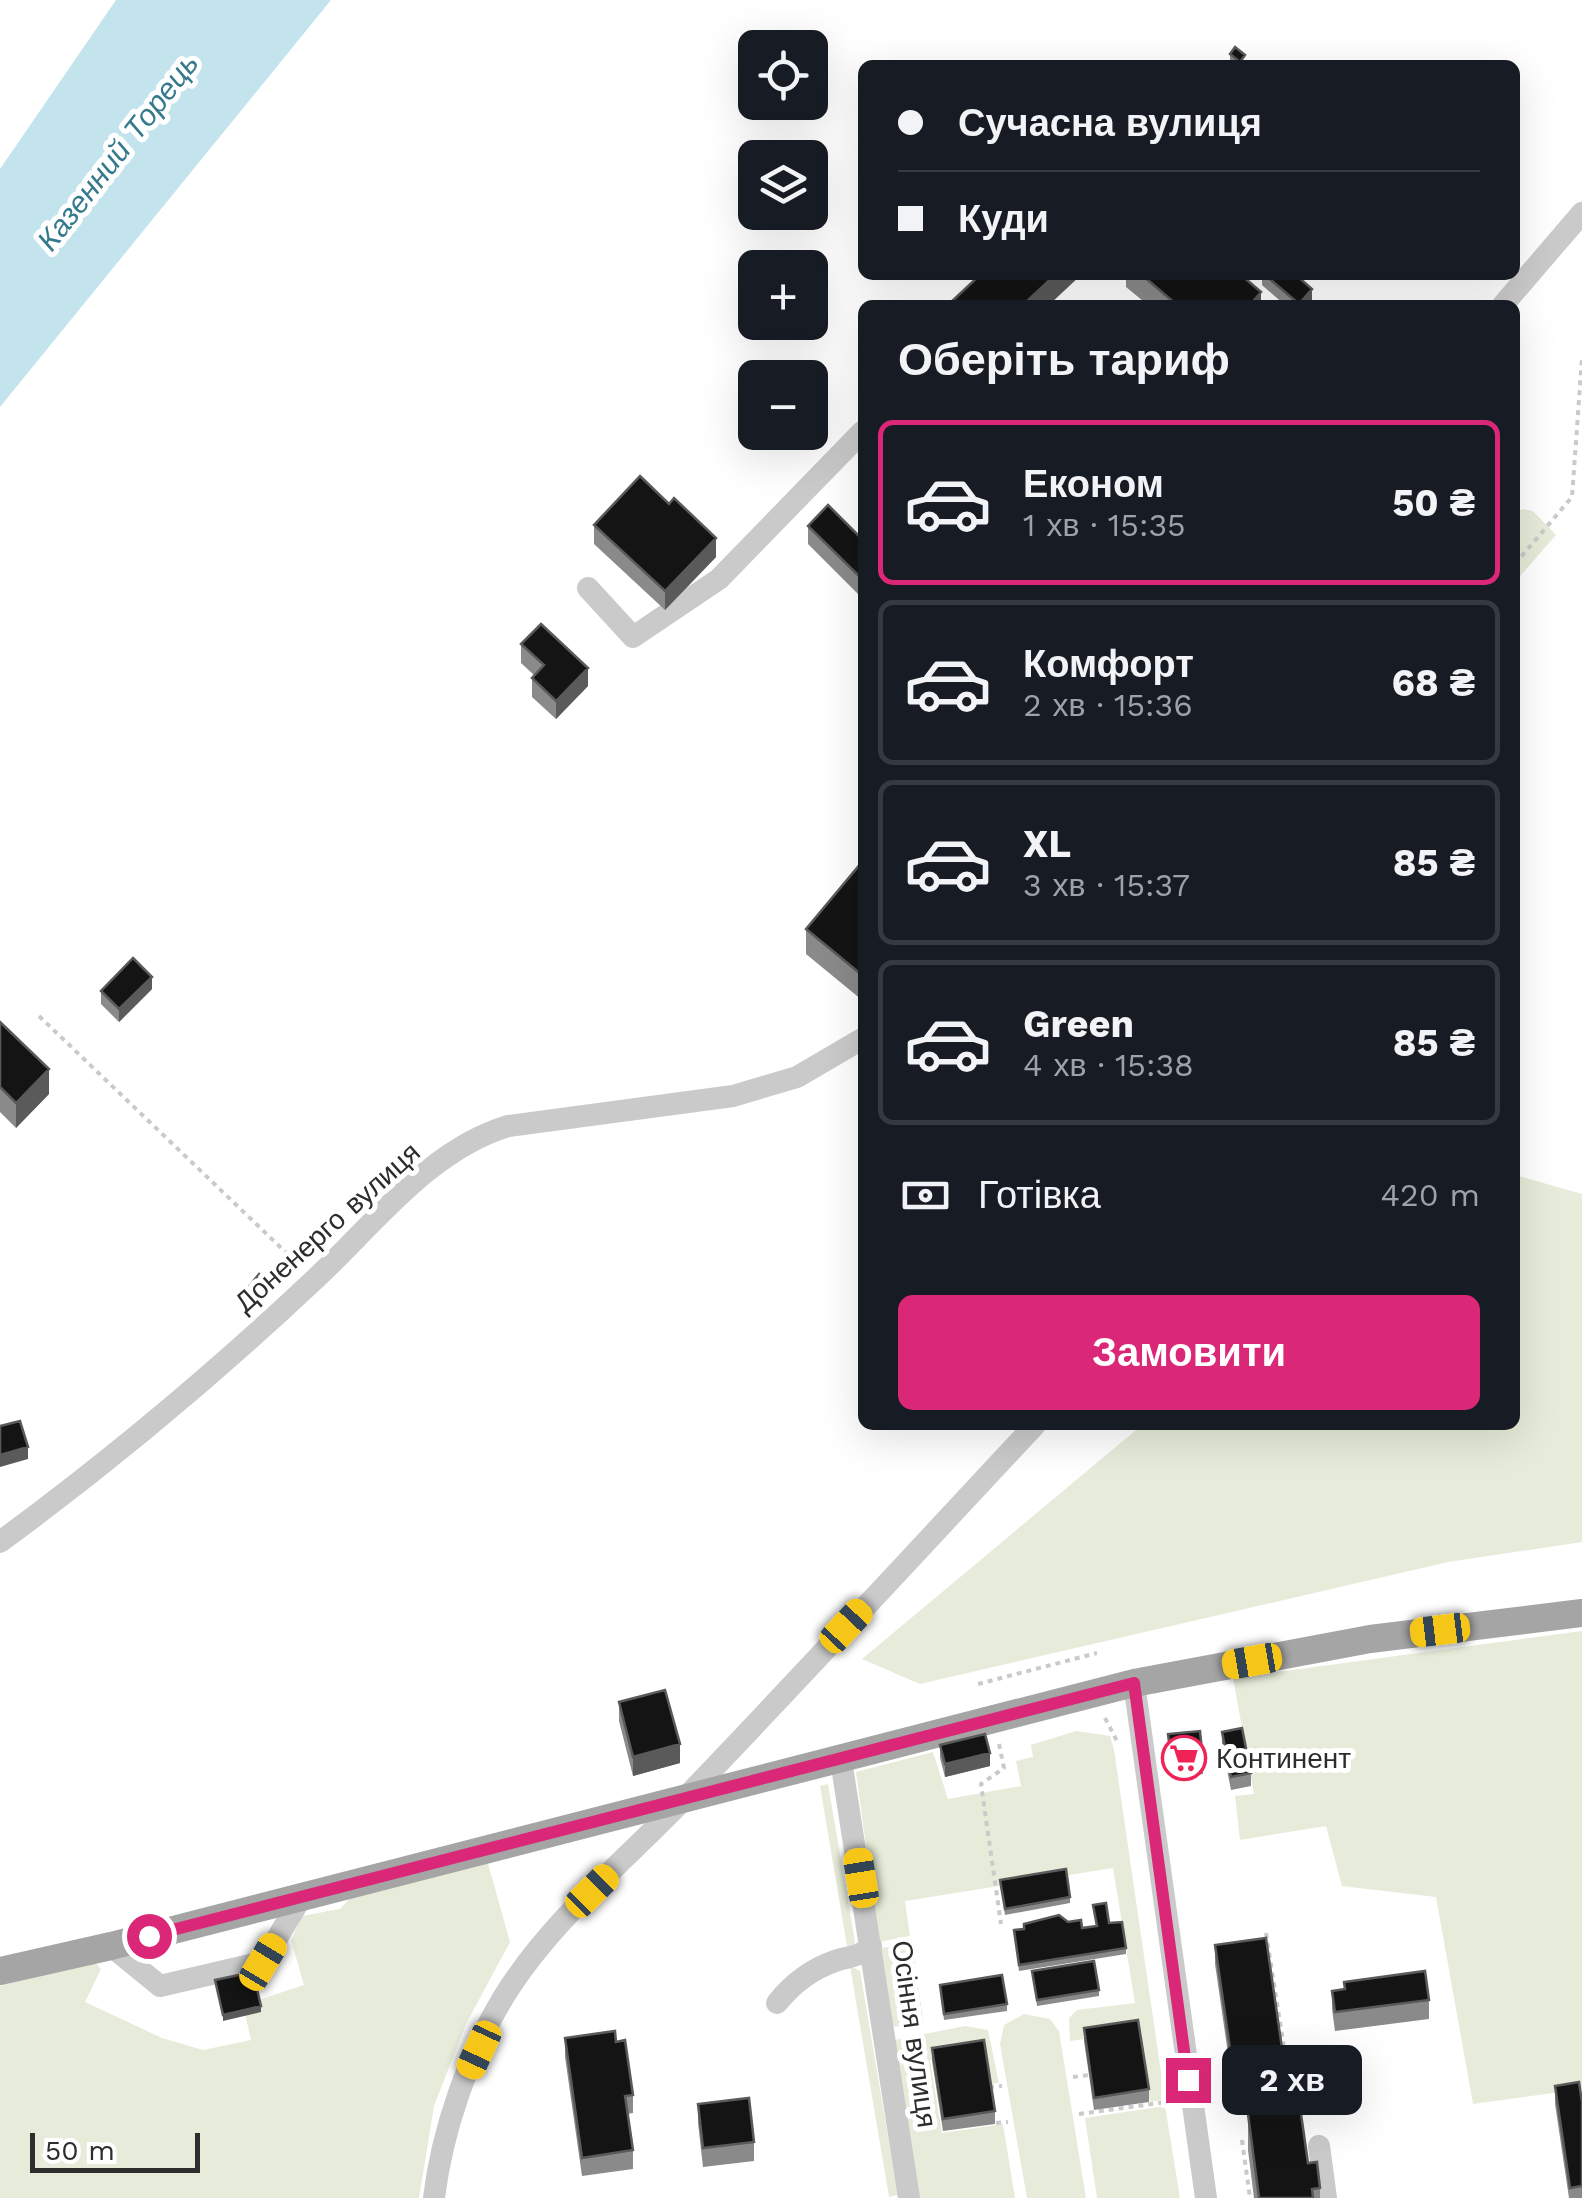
<!DOCTYPE html>
<html lang="uk">
<meta charset="utf-8">
<style>
body{margin:0;font-family:"Work Sans",sans-serif;background:#242831;color:#f1f3f6;height:100vh;display:flex;flex-direction:column;font-size:38px;white-space:nowrap}
*{box-sizing:border-box;margin:0}
p{font-size:32px;color:#9ea1a6}
.icon{flex:none;width:55px;height:55px;fill:none;stroke:currentColor;stroke-width:2;stroke-linecap:round;stroke-linejoin:round}
.map{position:relative;flex:1;overflow:hidden}
.details{position:absolute;left:858px;top:300px;width:662px;height:1130px;display:flex;flex-direction:column;background:#171b24;border-radius:15px;box-shadow:0 10px 40px #0002}
.details>*{flex:none}
.banner{position:absolute;left:858px;top:60px;width:662px;height:220px;border-radius:15px;box-shadow:0 10px 40px #0002;display:grid;align-content:center;height:220px;padding:0 40px;background:#171b24}
.controls{position:absolute;left:738px;top:30px;display:grid;gap:20px}
.controls a{display:grid;place-items:center;width:90px;height:90px;border-radius:15px;background:#171b24;box-shadow:0 10px 40px #0002;font-size:50px}
.scale{position:absolute;left:30px;bottom:25px;width:170px;box-sizing:border-box;padding-left:10px;border:5px solid #2d2d2d;border-top:0;font-size:28px;line-height:35px;white-space:nowrap;color:#2d2d2d;-webkit-text-stroke:8px #fff;paint-order:stroke}
.end{position:absolute;width:45px;height:45px;margin:-22px;border:12px solid #db2777;background:#fff;box-shadow:0 0 0 5px #fff}
.from{border-radius:50%}
.bubble{position:absolute;height:70px;border-radius:15px;background:#171b24;box-shadow:0 10px 40px #0002;font-size:32px;font-weight:700;line-height:70px;text-align:center}
.car{position:absolute;width:30px;height:60px;margin:-30px -15px;border-radius:12px;box-shadow:0 0 8px 2px #0007;background:linear-gradient(#f5c518 24%,#345 0 40%,#f5c518 0 76%,#345 0 86%,#f5c518 0)}
.banner b{display:flex;align-items:center;gap:35px;height:95px;font-size:38px}
.banner b+b{border-top:2px solid #363941}
.banner i{width:25px;height:25px;background:#f1f3f6}
ul{padding:0;list-style:none}
li{display:flex;align-items:center;gap:30px;height:165px;margin:0 20px 15px;padding:0 20px;border:5px solid #363941;border-radius:15px}
li div{flex:1}
li b{display:block;font-size:38px}
li em{font-style:normal;font-weight:700}
li.on{border-color:#db2777}
li>.icon{width:90px;height:90px;stroke-width:1.5}
h2{padding:0 40px;font-size:45px;line-height:120px}
.pay{display:flex;align-items:center;gap:25px;height:110px;padding:0 40px;font-size:38px}
.pay p{margin-inline-start:auto}
.cta{display:flex;gap:20px;margin-top:auto;padding:20px 40px}
.cta a{flex:1;height:115px;border-radius:15px;background:#db2777;color:#fff;font-size:40px;font-weight:700;line-height:115px;text-align:center}
.map>svg:first-child{display:block}
</style>
<div class="map">
<svg width="1582" height="2198" viewBox="0 0 1582 2198">
<rect width="100%" height="100%" fill="#fff"/>
<path fill="#e6ecd9" d="M 1523,509 L 1533,511 L 1556,535 L 1515,582 L 1515,512 Z
M 1515,1175 L 1582,1194 L 1582,1542 L 1448,1562 L 920,1684 L 862,1659 L 1142,1425 L 1515,1425 Z
M 1582,1631 L 1582,2089 L 1473,2104 L 1436,1897 L 1342,1886 L 1326,1826 L 1240,1840 L 1235,1796 L 1254,1794 L 1233,1678 Z
M 1076,1731 L 1110,1736 L 1114,1750 L 1165,2100 L 1150,2102 L 1139,2031 L 1070,2041 L 1069,2018 L 1077,2010 L 1135,2003 L 1113,1868 L 905,1901 L 910,1936 L 879,1942 L 856,1772 L 933,1752 L 948,1799 L 1021,1786 L 1016,1761 L 1033,1757 L 1031,1745 Z
M 828,1784 L 855,1942 L 848,1952 L 820,1786 Z
M 487,1860 L 510,1942 L 466,2024 L 434,2106 L 419,2198 L 0,2198 L 0,1986 L 94,1961 L 101,1969 L 85,2002 L 162,2038 L 203,2050 L 251,2040 L 243,2005 L 304,1985 L 291,1940 L 302,1916 L 340,1909 L 358,1890 Z
M 912,1944 L 924,2025 L 889,2027 L 879,1948 Z
M 850,1966 L 860,1971 L 898,2195 L 889,2197 Z
M 1024,2014 L 1050,2019 L 1059,2031 L 1086,2198 L 1027,2198 L 1000,2044 L 1004,2025 Z
M 965,2026 L 988,2030 L 999,2083 L 991,2084 L 966,2054 L 930,2060 L 942,2133 L 1003,2124 L 1015,2198 L 918,2198 L 895,2040 Z
M 1165,2106 L 1180,2198 L 1097,2198 L 1085,2118 Z"/>
<path fill="#c4e4ed" d="M 116,0 L 331,0 L 0,407 L 0,169 Z"/>
<g fill="none" stroke-linecap="round" stroke-linejoin="round">
<path stroke="#cacaca" stroke-width="4" stroke-dasharray="5 5" stroke-linecap="butt" d="M 1515,564 L 1572,497 L 1582,358
M 39,1016 L 299,1265
M 978,1684 L 1097,1653
M 1105,1718 L 1118,1743
M 999,1744 L 1004,1768 L 981,1784 L 1001,1924
M 1266,1933 L 1292,2099
M 1073,2077 L 1089,2075
M 989,2087 L 1002,2086
M 1079,2114 L 1167,2102
M 996,2123 L 1008,2122
M 1242,2140 L 1250,2198"/>
<path stroke="#cacaca" stroke-width="22" d="M 1503,305 L 1582,213
M 588,588 L 633,637 L 719,579 L 862,432
M 0,1542 C 110,1461 213,1375 312,1282 C 372,1227 428,1150 508,1126 L 733,1096 L 797,1077 L 862,1039
M 1134,1683 L 1206,2198
M 841,1760 L 909,2198
M 111,1946 L 160,1986 L 263,1962 L 301,1898
M 777,2003 C 793,1983 812,1969 835,1961 C 850,1956 860,1957 871,1946
M 1319,2146 L 1326,2198
M 434,2198 C 442,2131 468,2056 503,1998 C 550,1921 625,1861 687,1796 C 804,1674 919,1549 1035,1425"/>
<path stroke="#a5a5a5" stroke-width="28" d="M 0,1971 L 111,1946 L 1134,1683 L 1370,1639 L 1582,1613"/>
</g>
<path fill="#8a8a8a" d="M 1230,54 L 1245,62 L 1243,65 L 1236,65 L 1230,60 Z
M 1126,275 L 1247,275 L 1244,278 L 1261,305 L 1148,305 L 1126,287 Z
M 1262,275 L 1296,275 L 1312,301 L 1309,305 L 1285,305 L 1262,285 Z
M 594,525 L 716,557 L 665,610 L 594,544 Z
M 808,526 L 862,539 L 862,598 L 808,544 Z
M 521,644 L 588,686 L 556,719 L 532,697 L 532,678 L 534,675 L 521,663 Z
M 862,862 L 862,1000 L 806,954 L 806,929 Z
M 152,989 L 119,1022 L 101,1004 L 101,991 Z
M 0,1022 L 49,1094 L 16,1128 L 0,1112 Z
M 267,1288 L 254,1304 L 246,1296 L 246,1290 Z
M 619,1702 L 680,1763 L 633,1776 L 619,1721 Z
M 1222,1732 L 1251,1773 L 1251,1786 L 1231,1790 L 1222,1745 Z
M 1168,1734 L 1203,1761 L 1203,1774 L 1172,1778 Z
M 940,1745 L 990,1766 L 945,1777 L 940,1758 Z
M 1000,1880 L 1070,1897 L 1070,1903 L 1005,1915 Z
M 1093,1905 L 1126,1948 L 1126,1954 L 1019,1971 L 1014,1930 L 1068,1922 L 1082,1928 L 1096,1926 Z
M 1215,1945 L 1284,2062 L 1284,2081 L 1233,2088 L 1215,1964 Z
M 1032,1971 L 1099,1990 L 1099,1996 L 1037,2006 Z
M 1344,1982 L 1429,2000 L 1429,2019 L 1335,2031 L 1332,2009 L 1332,1991 L 1344,1989 Z
M 940,1985 L 1007,2004 L 1007,2011 L 944,2020 Z
M 1084,2028 L 1149,2089 L 1149,2102 L 1094,2110 L 1084,2041 Z
M 565,2038 L 616,2042 L 633,2095 L 633,2113 L 627,2114 L 633,2150 L 633,2169 L 582,2176 L 565,2057 Z
M 932,2048 L 995,2111 L 995,2124 L 943,2131 L 932,2061 Z
M 1555,2086 L 1582,2102 L 1582,2198 L 1569,2198 L 1555,2104 Z
M 698,2104 L 754,2142 L 754,2161 L 703,2167 L 698,2123 Z
M 1248,2114 L 1308,2163 L 1320,2188 L 1320,2198 L 1254,2198 L 1248,2150 Z"/>
<path fill="#5a5a5a" d="M 1055,275 L 1081,275 L 1049,305 L 1023,305 Z
M 1312,289 L 1312,301 L 1309,305 L 1299,305 Z
M 1261,292 L 1261,305 L 1250,305 Z
M 716,538 L 716,557 L 665,610 L 665,591 Z
M 588,668 L 588,686 L 556,719 L 556,701 Z
M 152,977 L 152,989 L 119,1022 L 119,1009 Z
M 49,1069 L 49,1094 L 16,1128 L 16,1103 Z
M 267,1282 L 267,1288 L 254,1304 L 254,1297 Z
M 28,1447 L 28,1459 L 0,1467 L 0,1455 Z
M 680,1744 L 680,1763 L 633,1776 L 633,1757 Z
M 990,1753 L 990,1766 L 945,1777 L 945,1764 Z
M 261,2006 L 261,2012 L 223,2021 L 223,2015 Z"/>
<path fill="#141414" stroke="#5a5a5a" stroke-width="2.5" d="M 1235,47 L 1245,55 L 1240,62 L 1230,54 Z
M 980,275 L 1055,275 L 1023,305 L 952,305 L 950,303 Z
M 1142,275 L 1241,275 L 1261,292 L 1250,305 L 1177,305 Z
M 1265,275 L 1296,275 L 1312,289 L 1299,304 Z
M 640,476 L 669,504 L 674,498 L 716,538 L 665,591 L 594,525 Z
M 828,505 L 862,539 L 862,579 L 808,526 Z
M 541,624 L 588,668 L 556,701 L 532,678 L 544,665 L 521,644 Z
M 862,862 L 862,975 L 806,929 Z
M 133,958 L 152,977 L 119,1009 L 101,991 Z
M 0,1022 L 49,1069 L 16,1103 L 0,1087 Z
M 259,1274 L 267,1282 L 254,1297 L 246,1290 Z
M 20,1421 L 28,1447 L 0,1455 L 0,1426 Z
M 665,1690 L 680,1744 L 633,1757 L 619,1702 Z
M 1242,1728 L 1251,1773 L 1231,1777 L 1222,1732 Z
M 1200,1731 L 1203,1761 L 1172,1765 L 1168,1734 Z
M 985,1734 L 990,1753 L 945,1764 L 940,1745 Z
M 1066,1869 L 1070,1897 L 1005,1909 L 1000,1880 Z
M 1106,1903 L 1109,1923 L 1122,1922 L 1126,1948 L 1019,1965 L 1014,1930 L 1024,1929 L 1024,1924 L 1059,1915 L 1068,1922 L 1081,1920 L 1082,1928 L 1097,1926 L 1093,1905 Z
M 1266,1938 L 1284,2062 L 1233,2069 L 1215,1945 Z
M 1094,1961 L 1099,1990 L 1037,2000 L 1032,1971 Z
M 1425,1971 L 1429,2000 L 1335,2012 L 1332,1991 L 1345,1989 L 1344,1982 Z
M 253,1972 L 261,2006 L 223,2015 L 215,1980 Z
M 1002,1975 L 1007,2004 L 944,2014 L 940,1985 Z
M 1138,2020 L 1149,2089 L 1094,2098 L 1084,2028 Z
M 615,2031 L 616,2042 L 625,2040 L 633,2095 L 625,2096 L 633,2150 L 582,2158 L 565,2038 Z
M 984,2040 L 995,2111 L 943,2119 L 932,2048 Z
M 1579,2082 L 1582,2102 L 1582,2186 L 1570,2188 L 1555,2086 Z
M 749,2098 L 754,2142 L 703,2148 L 698,2104 Z
M 1300,2107 L 1308,2163 L 1317,2162 L 1320,2188 L 1312,2189 L 1313,2198 L 1259,2198 L 1248,2114 Z"/>
<g fill="none" stroke-linecap="round" stroke-linejoin="round">
<path stroke="#db2777" stroke-width="12" d="M 149,1936 L 1134,1683 L 1188,2080"/>
</g>
<defs>
<symbol id="supermarket-ring" viewBox="-11 -11 22 22"><circle r="9.5" fill="#fff" stroke="#ef2356" stroke-width="1.5"/><path d="M-6-5.5h2.5l.6 2H6L4.5 2H-2.5L-4.4-4H-6ZM-1.5 3.2a1.3 1.3 0 1 0 .1 0ZM3 3.2a1.3 1.3 0 1 0 .1 0Z" fill="#ef2356"/></symbol>
</defs>
<g fill-rule="evenodd">
<use href="#supermarket-ring" x="1159" y="1733" width="50" height="50"/>
</g>
<g text-anchor="middle" stroke-width="10" stroke-linejoin="round" paint-order="stroke">
<g font-size="28" fill="#2d2d2d" stroke="#fff">
<text transform="translate(327 1227) rotate(-42)" y="10">Доненерго вулиця</text>
<text transform="translate(915 2034) rotate(82)" y="10">Осіння вулиця</text>
</g>
<g font-size="28" fill="#2d2d2d" stroke="#fff" text-anchor="start">
<text x="1216" y="1768">Континент</text>
</g>
<g font-size="30" font-style="italic" fill="#357a8c" stroke="#fff">
<text transform="translate(118 152) rotate(-52)" y="10">Казенний Торець</text>
</g>
</g>
</svg>
<div class="controls">
<a><svg class="icon" aria-label="locate" viewBox="0 0 24 24"><circle cx="12" cy="12" r="6"/><path d="M12 2v4M12 18v4M2 12h4M18 12h4"/></svg></a>
<a><svg class="icon" aria-label="layers" viewBox="0 0 24 24"><path d="M12 4l9 5-9 5-9-5zM3 14l9 5 9-5"/></svg></a>
<a>+</a>
<a>−</a>
</div>
<div class="scale">50 m</div>
<i class="end from" style="left:149px;top:1936px"></i>
<i class="end" style="left:1188px;top:2080px"></i>
<div class="bubble" style="left:1222px;top:2045px;width:140px">2 хв</div>
<i class="car" style="left:846px;top:1626px;rotate:43deg"></i>
<i class="car" style="left:1440px;top:1630px;rotate:263deg"></i>
<i class="car" style="left:1252px;top:1661px;rotate:260deg"></i>
<i class="car" style="left:861px;top:1878px;rotate:351deg"></i>
<i class="car" style="left:592px;top:1891px;rotate:45deg"></i>
<i class="car" style="left:263px;top:1962px;rotate:31deg"></i>
<i class="car" style="left:479px;top:2050px;rotate:205deg"></i>
<div class="banner">
<b><i class="from"></i>Сучасна вулиця</b>
<b><i></i>Куди</b>
</div>
<section class="details">
<h2>Оберіть тариф</h2>
<ul>
<li class="on"><svg class="icon" aria-label="car" viewBox="0 0 24 24"><path d="M5 17H2v-5l4-1 3-4h7l3 4 3 1v5h-3M9 17h6M6 11h13"/><circle cx="7" cy="17" r="2"/><circle cx="17" cy="17" r="2"/></svg><div><b>Економ</b><p>1 хв · 15:35</p></div><em>50 ₴</em></li>
<li><svg class="icon" aria-label="car" viewBox="0 0 24 24"><path d="M5 17H2v-5l4-1 3-4h7l3 4 3 1v5h-3M9 17h6M6 11h13"/><circle cx="7" cy="17" r="2"/><circle cx="17" cy="17" r="2"/></svg><div><b>Комфорт</b><p>2 хв · 15:36</p></div><em>68 ₴</em></li>
<li><svg class="icon" aria-label="car" viewBox="0 0 24 24"><path d="M5 17H2v-5l4-1 3-4h7l3 4 3 1v5h-3M9 17h6M6 11h13"/><circle cx="7" cy="17" r="2"/><circle cx="17" cy="17" r="2"/></svg><div><b>XL</b><p>3 хв · 15:37</p></div><em>85 ₴</em></li>
<li><svg class="icon" aria-label="car" viewBox="0 0 24 24"><path d="M5 17H2v-5l4-1 3-4h7l3 4 3 1v5h-3M9 17h6M6 11h13"/><circle cx="7" cy="17" r="2"/><circle cx="17" cy="17" r="2"/></svg><div><b>Green</b><p>4 хв · 15:38</p></div><em>85 ₴</em></li>
</ul>
<div class="pay"><svg class="icon" aria-label="cash" viewBox="0 0 24 24"><path d="M3 7h18v10H3z"/><circle cx="12" cy="12" r="2"/></svg>Готівка<p>420 m</p></div>
<div class="cta"><a>Замовити</a></div>
</section>
</div>
